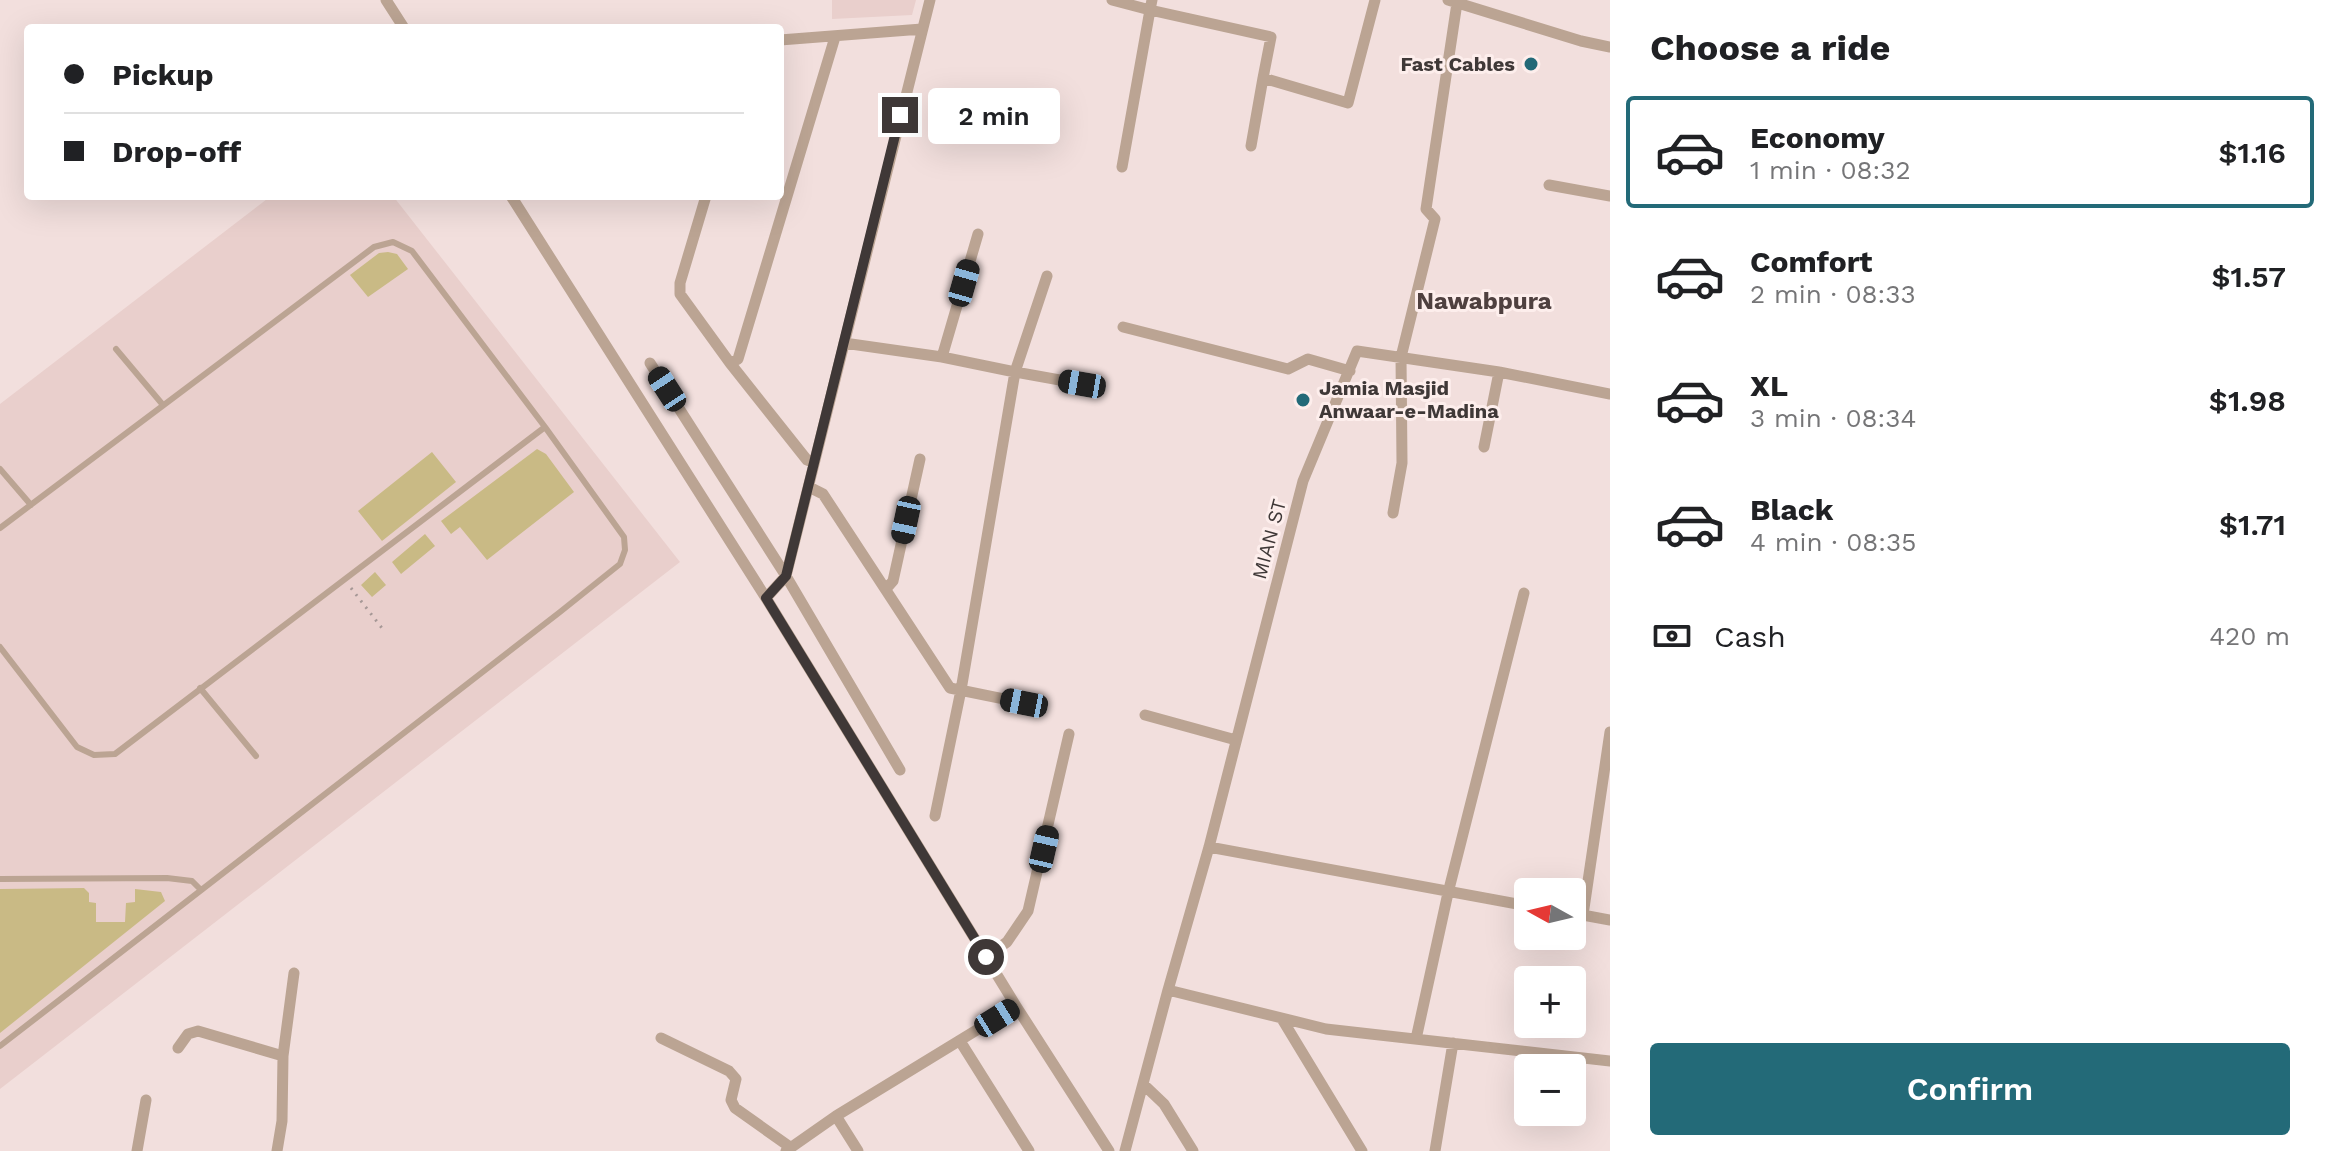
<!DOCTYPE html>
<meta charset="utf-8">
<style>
body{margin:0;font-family:"Work Sans",sans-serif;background:#f6f6f6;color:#202124;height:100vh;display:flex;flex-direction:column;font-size:30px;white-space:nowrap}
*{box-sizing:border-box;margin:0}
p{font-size:26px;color:#757577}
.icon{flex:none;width:44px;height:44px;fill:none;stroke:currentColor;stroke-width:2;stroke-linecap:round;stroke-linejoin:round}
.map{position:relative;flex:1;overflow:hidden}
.panel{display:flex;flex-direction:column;background:#fff;width:720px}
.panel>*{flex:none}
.top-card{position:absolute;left:24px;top:24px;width:760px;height:176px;border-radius:8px;box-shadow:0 8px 32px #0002;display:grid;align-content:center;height:176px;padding:0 40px;background:#fff}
.needle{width:52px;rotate:278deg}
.fabs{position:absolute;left:1514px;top:878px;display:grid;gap:16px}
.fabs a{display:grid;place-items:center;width:72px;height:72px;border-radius:8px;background:#fff;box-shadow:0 8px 32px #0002;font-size:40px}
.end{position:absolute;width:36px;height:36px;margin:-18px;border:10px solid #3f3837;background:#fff;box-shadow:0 0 0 4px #fff}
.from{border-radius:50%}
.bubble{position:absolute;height:56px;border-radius:8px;background:#fff;box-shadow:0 8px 32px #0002;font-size:26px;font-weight:600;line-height:56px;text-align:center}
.car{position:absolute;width:24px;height:48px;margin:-24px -12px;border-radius:10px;box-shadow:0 0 6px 2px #0007;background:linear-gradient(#222 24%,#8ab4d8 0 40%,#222 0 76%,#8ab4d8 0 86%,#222 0)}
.top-card b{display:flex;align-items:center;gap:28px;height:76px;font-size:30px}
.top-card b+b{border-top:2px solid #e0e0e0}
.top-card i{width:20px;height:20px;background:#202124}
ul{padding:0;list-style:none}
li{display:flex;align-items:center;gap:24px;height:112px;margin:0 16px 12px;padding:0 24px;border:4px solid transparent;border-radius:8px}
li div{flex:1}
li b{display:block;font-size:30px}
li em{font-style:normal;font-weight:600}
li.on{border-color:#236a78}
li>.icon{width:72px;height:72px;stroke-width:1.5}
h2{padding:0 40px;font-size:36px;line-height:96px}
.pay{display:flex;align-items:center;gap:20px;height:88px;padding:0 40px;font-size:30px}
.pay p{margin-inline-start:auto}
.button{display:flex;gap:16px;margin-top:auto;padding:16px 40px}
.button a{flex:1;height:92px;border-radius:8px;background:#236a78;color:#fff;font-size:32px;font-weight:600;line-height:92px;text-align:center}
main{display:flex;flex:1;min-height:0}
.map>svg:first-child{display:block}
</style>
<main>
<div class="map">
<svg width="1610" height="1151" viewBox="0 0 1610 1151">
<rect width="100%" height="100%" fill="#f2dfdd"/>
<path fill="#e9cfcc" d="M 832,0 L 916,0 L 912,15 L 832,19 Z
M 271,196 L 393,196 L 680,562 L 0,1089 L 0,404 Z"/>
<path fill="#c9ba85" d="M 388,252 L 397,254 L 408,269 L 368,297 L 350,275 L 379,253 Z
M 537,449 L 546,454 L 574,492 L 487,560 L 460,527 L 451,534 L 441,521 Z
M 432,452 L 456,482 L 382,541 L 358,511 Z
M 425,534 L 435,546 L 401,574 L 392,562 Z
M 375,572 L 386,585 L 372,597 L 361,585 Z
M 84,888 L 89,893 L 89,902 L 96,903 L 96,922 L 125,922 L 126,903 L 135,902 L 135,889 L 161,892 L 165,901 L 0,1033 L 0,889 Z"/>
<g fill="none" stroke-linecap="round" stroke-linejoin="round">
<path stroke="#a69896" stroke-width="3" stroke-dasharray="2 6" stroke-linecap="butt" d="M 351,588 L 385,632"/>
<path stroke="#bba493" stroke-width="6" d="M 116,349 L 163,405
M 0,469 L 31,505
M 0,528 L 374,247 L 393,242 L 412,251 L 545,427 L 624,537 L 625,550 L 620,564 L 560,612 L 0,1046
M 0,647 L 77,747 L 94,755 L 115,754 L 545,427
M 200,688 L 256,756
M 0,879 L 167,878 L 192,881 L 200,889"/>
<path stroke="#bba493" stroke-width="11" d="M 386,0 L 404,28
M 1112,0 L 1150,10 L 1152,0
M 1448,0 L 1581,41 L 1610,47
M 780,40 L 922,29
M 1251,146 L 1263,78 L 1348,103 L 1375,0
M 1122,167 L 1150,10 L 1271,37 L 1263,78
M 1549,185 L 1610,196
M 511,196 L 766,598 L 1016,1006 L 1109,1151
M 706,196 L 680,283 L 680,294 L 730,363 L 807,460 L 814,463
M 1123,327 L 1288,369 L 1308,359 L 1350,371
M 844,343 L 942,357 L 1015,372 L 1047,276
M 942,357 L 978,234
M 650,363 L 786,576 L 900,770
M 730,363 L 738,359 L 835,37
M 1484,447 L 1499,372
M 809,487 L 823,494 L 950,688 L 1024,703
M 1393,513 L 1402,463 L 1401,357 L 1435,219 L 1426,209 L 1457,3
M 886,589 L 893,581 L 920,459
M 766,598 L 786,576 L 930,0
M 1145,715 L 1236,740
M 935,816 L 961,690 L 1015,372 L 1082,384
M 1209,847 L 1528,906
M 1572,913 L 1610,920
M 1583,915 L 1610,732
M 986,957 L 1007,942 L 1028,911 L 1069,734
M 1168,990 L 1209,847 L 1303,481 L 1357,351 L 1499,372 L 1610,394
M 1282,1019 L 1362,1151
M 661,1038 L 729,1071 L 736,1079 L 731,1100 L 735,1108 L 790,1147
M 1416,1039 L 1448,893 L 1524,593
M 960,1041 L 1029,1151
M 178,1048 L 188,1034 L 198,1031 L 283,1056
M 1143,1084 L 1164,1104 L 1193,1151
M 836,1116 L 858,1151
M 137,1151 L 146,1100
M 277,1151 L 282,1121 L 283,1056 L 294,973
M 786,1151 L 836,1116 L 1016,1006
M 1125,1151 L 1168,990 L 1326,1029 L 1610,1061
M 1435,1151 L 1453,1043"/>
</g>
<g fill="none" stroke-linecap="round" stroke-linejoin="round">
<path stroke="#3f3837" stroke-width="10" d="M 900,115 L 786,576 L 766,598 L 986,957"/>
</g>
<g fill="#236a78" stroke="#fdeeec" stroke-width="3">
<circle cx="1531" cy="64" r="8"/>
<circle cx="1303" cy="400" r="8"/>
</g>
<g text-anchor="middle" stroke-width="6" stroke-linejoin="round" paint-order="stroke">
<g font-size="20" font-weight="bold" fill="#3f3837" stroke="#fdeeec" text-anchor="end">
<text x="1515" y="71">Fast Cables</text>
<text x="1319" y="395" text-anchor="start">Jamia Masjid<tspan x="1319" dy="23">Anwaar-e-Madina</tspan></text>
</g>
<g font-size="20" fill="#3f3837" stroke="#fdeeec">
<text transform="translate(1269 539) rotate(-75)" y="7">MIAN ST</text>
</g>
<g font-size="24" font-weight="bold" fill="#4f403f" stroke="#fdeeec">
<text x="1484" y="309">Nawabpura</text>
</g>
</g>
</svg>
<div class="fabs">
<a><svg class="needle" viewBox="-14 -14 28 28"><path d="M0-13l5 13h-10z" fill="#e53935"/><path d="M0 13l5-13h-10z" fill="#757577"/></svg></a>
<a>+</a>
<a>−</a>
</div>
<i class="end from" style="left:986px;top:957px"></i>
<i class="end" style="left:900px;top:115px"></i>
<div class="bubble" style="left:928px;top:88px;width:132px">2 min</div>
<i class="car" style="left:964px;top:283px;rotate:16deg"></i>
<i class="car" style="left:1082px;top:384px;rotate:280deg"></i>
<i class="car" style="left:667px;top:389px;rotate:327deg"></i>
<i class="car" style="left:906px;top:520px;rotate:192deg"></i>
<i class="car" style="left:1024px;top:703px;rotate:281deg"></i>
<i class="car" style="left:1044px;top:849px;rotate:13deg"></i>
<i class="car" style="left:997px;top:1018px;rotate:58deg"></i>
<div class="top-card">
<b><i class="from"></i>Pickup</b>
<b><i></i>Drop-off</b>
</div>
</div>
<section class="panel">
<h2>Choose a ride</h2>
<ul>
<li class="on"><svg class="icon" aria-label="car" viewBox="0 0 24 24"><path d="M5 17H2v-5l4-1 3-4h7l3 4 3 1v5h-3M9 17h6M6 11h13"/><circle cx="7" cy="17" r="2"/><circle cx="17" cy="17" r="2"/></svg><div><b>Economy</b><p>1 min · 08:32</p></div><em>$1.16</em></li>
<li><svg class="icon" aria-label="car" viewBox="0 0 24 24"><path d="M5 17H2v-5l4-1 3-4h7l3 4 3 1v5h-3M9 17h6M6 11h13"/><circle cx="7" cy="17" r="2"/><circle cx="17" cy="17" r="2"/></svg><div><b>Comfort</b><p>2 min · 08:33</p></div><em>$1.57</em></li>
<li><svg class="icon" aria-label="car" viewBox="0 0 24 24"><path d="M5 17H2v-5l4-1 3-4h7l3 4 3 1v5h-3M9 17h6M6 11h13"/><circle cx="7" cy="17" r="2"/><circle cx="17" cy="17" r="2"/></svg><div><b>XL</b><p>3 min · 08:34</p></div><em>$1.98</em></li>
<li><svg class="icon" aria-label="car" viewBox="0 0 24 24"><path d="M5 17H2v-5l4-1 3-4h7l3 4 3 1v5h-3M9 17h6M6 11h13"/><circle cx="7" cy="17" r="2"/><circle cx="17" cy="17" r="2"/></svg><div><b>Black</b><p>4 min · 08:35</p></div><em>$1.71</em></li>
</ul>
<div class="pay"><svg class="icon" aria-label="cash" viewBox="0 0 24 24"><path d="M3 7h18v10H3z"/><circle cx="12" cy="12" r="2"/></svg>Cash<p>420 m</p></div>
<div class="button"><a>Confirm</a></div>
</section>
</main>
